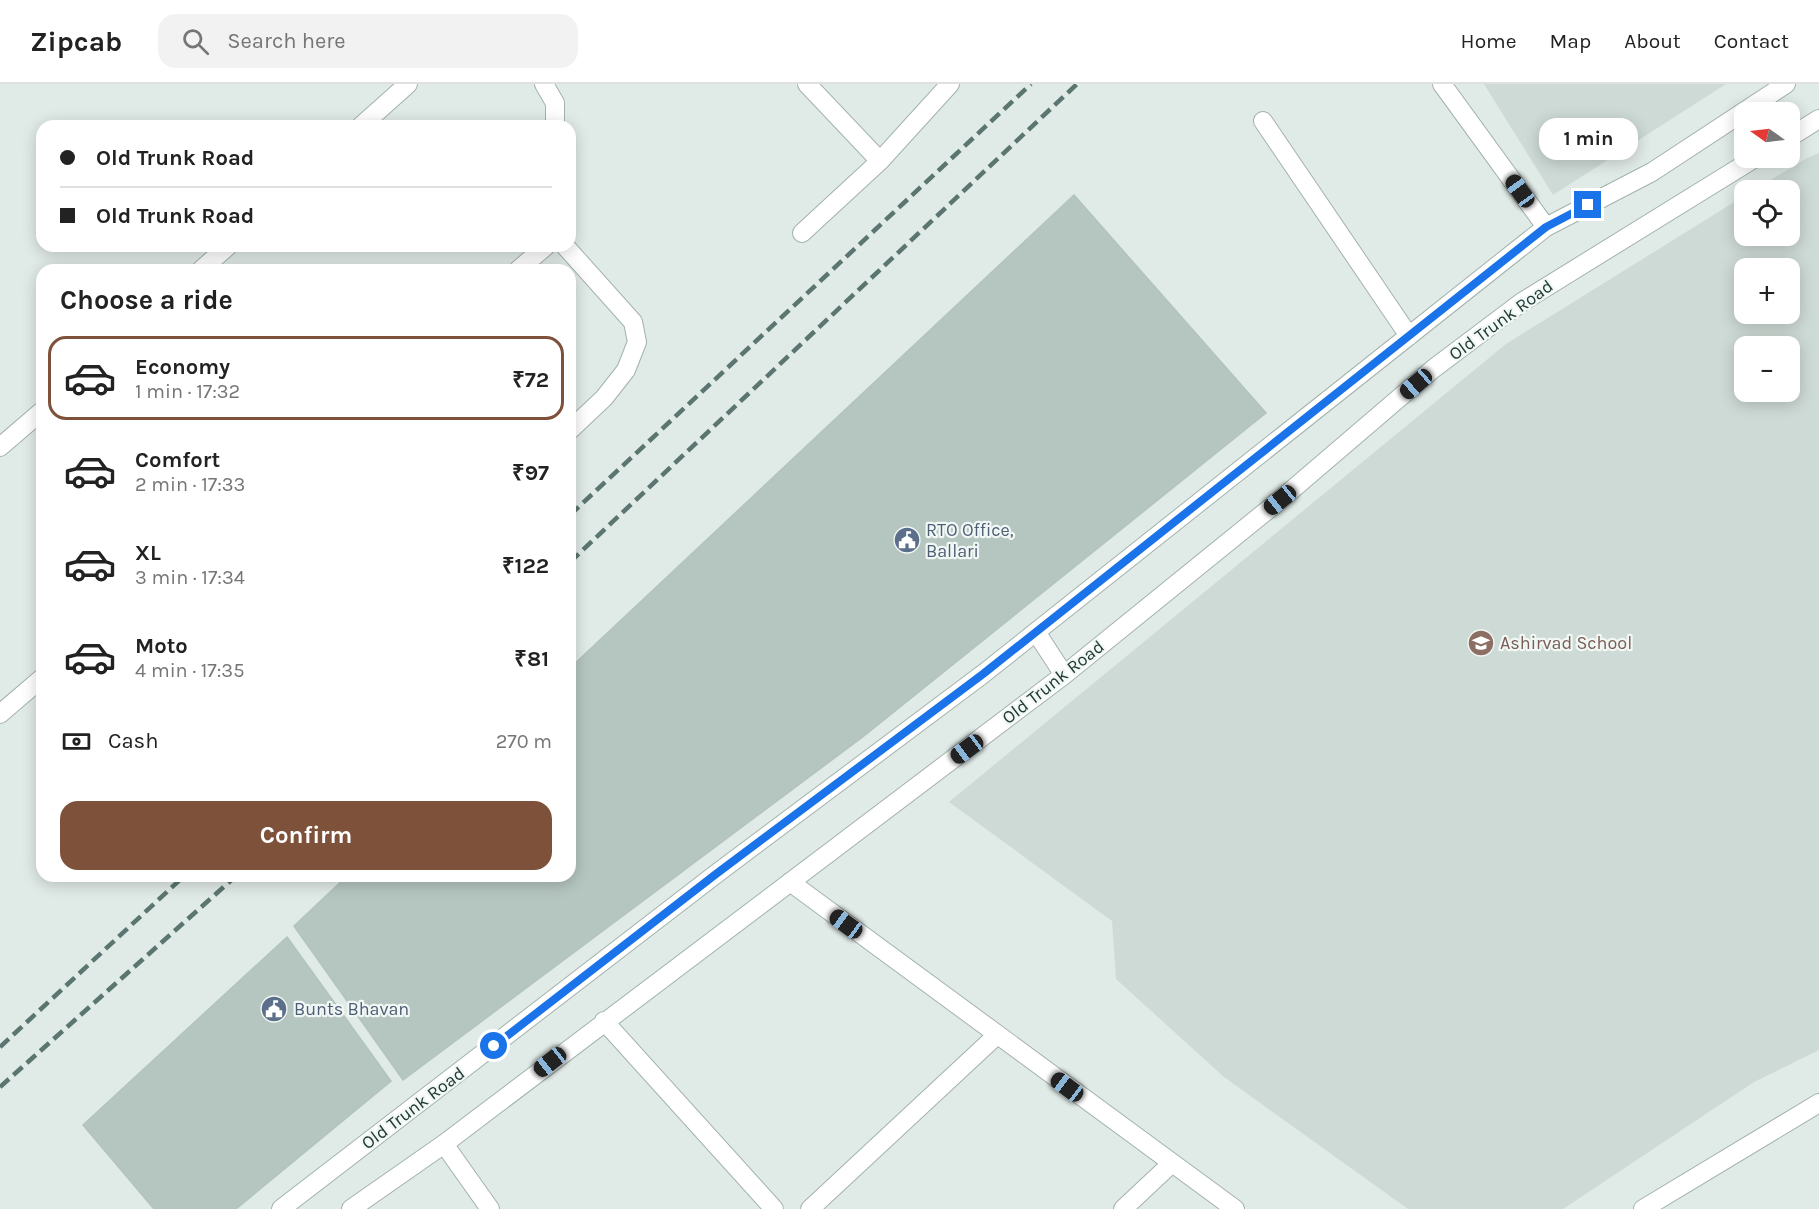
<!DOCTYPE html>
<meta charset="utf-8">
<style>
body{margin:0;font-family:Karla,sans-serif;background:#f2f2f2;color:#222;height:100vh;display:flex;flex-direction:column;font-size:22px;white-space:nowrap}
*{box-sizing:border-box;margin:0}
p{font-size:20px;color:#767676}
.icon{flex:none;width:33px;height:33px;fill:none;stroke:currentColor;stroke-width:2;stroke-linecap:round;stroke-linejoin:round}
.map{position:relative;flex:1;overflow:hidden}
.details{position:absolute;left:36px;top:180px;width:540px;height:618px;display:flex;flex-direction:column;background:#fff;border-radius:18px;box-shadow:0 3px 15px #0003}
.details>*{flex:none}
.banner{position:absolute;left:36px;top:36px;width:540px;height:132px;border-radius:18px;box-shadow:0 3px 15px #0003;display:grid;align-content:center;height:132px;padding:0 24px;background:#fff}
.needle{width:39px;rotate:284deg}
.buttons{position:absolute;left:1734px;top:18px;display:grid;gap:12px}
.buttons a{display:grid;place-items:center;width:66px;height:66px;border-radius:12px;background:#fff;box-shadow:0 3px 15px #0003;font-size:30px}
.end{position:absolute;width:27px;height:27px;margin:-14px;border:8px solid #1a73e8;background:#fff;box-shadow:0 0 0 3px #fff}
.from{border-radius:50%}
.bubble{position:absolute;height:42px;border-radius:18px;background:#fff;box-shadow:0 3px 15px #0003;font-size:20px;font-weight:700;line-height:42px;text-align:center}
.car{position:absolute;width:18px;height:36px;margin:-18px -9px;border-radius:8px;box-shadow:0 0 4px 2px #0007;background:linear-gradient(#222 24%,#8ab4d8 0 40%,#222 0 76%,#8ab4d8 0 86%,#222 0)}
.banner b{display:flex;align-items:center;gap:21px;height:57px;font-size:22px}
.banner b+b{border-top:2px solid #e0e0e0}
.banner i{width:15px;height:15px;background:#222}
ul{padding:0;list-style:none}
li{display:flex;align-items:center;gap:18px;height:84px;margin:0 12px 9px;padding:0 12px;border:3px solid transparent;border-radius:18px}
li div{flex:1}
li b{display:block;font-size:22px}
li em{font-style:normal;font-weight:700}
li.current{border-color:#7e513b}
li>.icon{width:54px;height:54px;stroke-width:1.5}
h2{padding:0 24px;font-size:27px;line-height:72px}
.pay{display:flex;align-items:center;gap:15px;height:66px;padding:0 24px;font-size:22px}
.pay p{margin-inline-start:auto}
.cta{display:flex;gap:12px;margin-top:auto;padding:12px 24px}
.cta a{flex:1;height:69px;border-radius:18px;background:#7e513b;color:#fff;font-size:24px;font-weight:700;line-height:69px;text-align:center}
header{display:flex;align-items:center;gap:36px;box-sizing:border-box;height:84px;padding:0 30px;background:#fff;border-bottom:2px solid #e0e0e0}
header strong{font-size:28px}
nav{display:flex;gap:33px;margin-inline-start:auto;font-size:21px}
.search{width:420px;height:54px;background:#f2f2f2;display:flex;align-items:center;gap:15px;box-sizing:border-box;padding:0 21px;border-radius:18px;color:#767676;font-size:22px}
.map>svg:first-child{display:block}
</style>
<header>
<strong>Zipcab</strong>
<div class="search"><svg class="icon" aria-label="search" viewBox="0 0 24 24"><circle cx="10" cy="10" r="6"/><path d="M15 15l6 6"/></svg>Search here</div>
<nav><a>Home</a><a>Map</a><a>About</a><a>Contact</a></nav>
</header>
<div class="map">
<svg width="1819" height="1125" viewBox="0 0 1819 1125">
<rect width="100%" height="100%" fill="#e0eae6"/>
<path fill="#cedad5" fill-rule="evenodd" d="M 1484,0 L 1726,0 L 1553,111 Z
M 1819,69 L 1819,966 L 1754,998 L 1563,1125 L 1408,1125 L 1224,993 L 1116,895 L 1112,837 L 949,718 L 1506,260 L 1744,112 L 1744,152 L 1790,152 L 1790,106 L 1754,106 L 1807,74 ZM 1744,184 L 1790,184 L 1790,230 L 1744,230 ZM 1744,262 L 1790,262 L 1790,308 L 1744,308 Z"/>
<path fill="#b5c5c0" stroke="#b2c4be" stroke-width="1.5" d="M 1074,111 L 1266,329 L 864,652 L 403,996 L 294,842 L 347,792 L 570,792 L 570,584 Z
M 287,853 L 391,997 L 236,1125 L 154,1125 L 83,1041 Z"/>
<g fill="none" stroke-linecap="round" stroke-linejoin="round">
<defs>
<path id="minor" d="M 544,0 L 555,19 L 555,42
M 807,0 L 880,77
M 1442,0 L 1546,143
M 1263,37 L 1409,252
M 361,42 L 408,0
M 1790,53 L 1819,35
M 802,149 L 880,77 L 950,0
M 565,162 L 633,238 L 637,258 L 626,286 L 604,314 L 570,346
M 201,186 L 228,162
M 518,186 L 546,162
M 0,363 L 42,327
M 1036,548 L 1064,591
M 0,630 L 42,594
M 790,798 L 1235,1125
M 604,937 L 774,1125
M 444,1060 L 490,1125
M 281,1125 L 716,790 L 983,590 L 1546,143 L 1652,88 L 1786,0
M 351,1125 L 444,1060 L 1064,591 L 1280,416 L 1433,285 L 1522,218 L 1755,74
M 810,1125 L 997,951
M 1123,1125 L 1171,1080
M 1643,1125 L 1819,1019"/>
</defs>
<use href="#minor" stroke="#a3b2ad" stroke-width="20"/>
<use href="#minor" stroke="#fff" stroke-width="18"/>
<path stroke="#5b7671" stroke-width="4.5" stroke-dasharray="12 6" stroke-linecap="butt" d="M 570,431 L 1031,0
M 570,478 L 1077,0
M 0,963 L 184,792
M 0,1003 L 236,792"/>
</g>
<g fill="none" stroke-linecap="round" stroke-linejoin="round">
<path stroke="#1a73e8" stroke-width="8" d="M 494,962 L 716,790 L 983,590 L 1546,143 L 1588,121"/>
</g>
<defs>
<symbol id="civic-disc" viewBox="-11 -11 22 22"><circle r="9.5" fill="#5c6f8a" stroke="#f0f7f4"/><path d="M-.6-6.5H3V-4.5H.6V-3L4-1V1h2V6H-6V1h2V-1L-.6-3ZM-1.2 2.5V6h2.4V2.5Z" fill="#fff"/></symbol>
<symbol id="school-disc" viewBox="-11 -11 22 22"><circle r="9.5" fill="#8d6e63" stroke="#f0f7f4"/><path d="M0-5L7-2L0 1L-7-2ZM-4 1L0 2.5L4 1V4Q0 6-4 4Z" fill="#fff"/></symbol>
</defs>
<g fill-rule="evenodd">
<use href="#civic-disc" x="892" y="441" width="30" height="30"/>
<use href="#school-disc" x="1466" y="544" width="30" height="30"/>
<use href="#civic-disc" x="259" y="910" width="30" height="30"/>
</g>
<g text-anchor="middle" stroke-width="4.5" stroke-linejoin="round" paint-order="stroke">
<g font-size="18" fill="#213a35" stroke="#f0f7f4">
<text transform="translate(1501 236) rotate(-36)" y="6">Old Trunk Road</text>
<text transform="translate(1053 598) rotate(-38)" y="6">Old Trunk Road</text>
<text transform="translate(413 1024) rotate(-37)" y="6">Old Trunk Road</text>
</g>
<g font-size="18" fill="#4e5e75" stroke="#f0f7f4" text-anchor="start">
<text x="926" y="452">RTO Office,<tspan x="926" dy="21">Ballari</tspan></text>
<text x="294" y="931">Bunts Bhavan</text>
</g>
<g font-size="18" fill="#785e54" stroke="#f0f7f4" text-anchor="start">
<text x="1500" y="565">Ashirvad School</text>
</g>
</g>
</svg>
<div class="buttons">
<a><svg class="needle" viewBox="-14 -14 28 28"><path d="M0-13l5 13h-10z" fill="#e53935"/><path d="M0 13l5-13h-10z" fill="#767676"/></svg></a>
<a><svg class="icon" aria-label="locate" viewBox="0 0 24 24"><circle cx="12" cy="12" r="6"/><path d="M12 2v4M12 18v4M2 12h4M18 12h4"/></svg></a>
<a>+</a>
<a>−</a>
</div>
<i class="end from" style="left:494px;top:962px"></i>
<i class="end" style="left:1588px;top:121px"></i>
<div class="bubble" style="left:1539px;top:34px;width:99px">1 min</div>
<i class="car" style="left:1520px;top:107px;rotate:324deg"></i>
<i class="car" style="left:1416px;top:300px;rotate:229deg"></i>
<i class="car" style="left:1280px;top:416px;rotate:231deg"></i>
<i class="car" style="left:967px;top:665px;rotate:233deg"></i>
<i class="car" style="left:846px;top:840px;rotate:306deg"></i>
<i class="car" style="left:550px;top:978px;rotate:232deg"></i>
<i class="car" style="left:1067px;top:1003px;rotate:307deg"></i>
<div class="banner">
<b><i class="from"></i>Old Trunk Road</b>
<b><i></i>Old Trunk Road</b>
</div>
<section class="details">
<h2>Choose a ride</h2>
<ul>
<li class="current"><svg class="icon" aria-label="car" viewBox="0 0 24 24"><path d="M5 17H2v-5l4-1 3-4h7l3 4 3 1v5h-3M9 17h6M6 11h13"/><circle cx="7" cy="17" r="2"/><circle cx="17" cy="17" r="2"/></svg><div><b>Economy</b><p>1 min · 17:32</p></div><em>₹72</em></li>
<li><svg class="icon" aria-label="car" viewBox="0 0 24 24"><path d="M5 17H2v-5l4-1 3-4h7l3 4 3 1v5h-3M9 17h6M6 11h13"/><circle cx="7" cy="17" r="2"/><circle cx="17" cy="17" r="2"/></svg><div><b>Comfort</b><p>2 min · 17:33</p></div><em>₹97</em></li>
<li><svg class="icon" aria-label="car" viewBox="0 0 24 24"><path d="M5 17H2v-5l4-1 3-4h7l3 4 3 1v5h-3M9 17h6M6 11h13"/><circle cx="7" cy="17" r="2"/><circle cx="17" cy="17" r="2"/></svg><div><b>XL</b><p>3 min · 17:34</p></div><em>₹122</em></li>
<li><svg class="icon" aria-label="car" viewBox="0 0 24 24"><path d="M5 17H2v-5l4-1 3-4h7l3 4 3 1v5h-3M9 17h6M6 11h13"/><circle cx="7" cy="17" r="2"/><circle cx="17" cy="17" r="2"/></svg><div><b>Moto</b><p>4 min · 17:35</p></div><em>₹81</em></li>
</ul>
<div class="pay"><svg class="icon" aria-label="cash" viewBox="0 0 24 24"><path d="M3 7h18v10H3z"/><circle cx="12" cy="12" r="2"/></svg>Cash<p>270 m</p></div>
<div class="cta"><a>Confirm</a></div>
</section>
</div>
